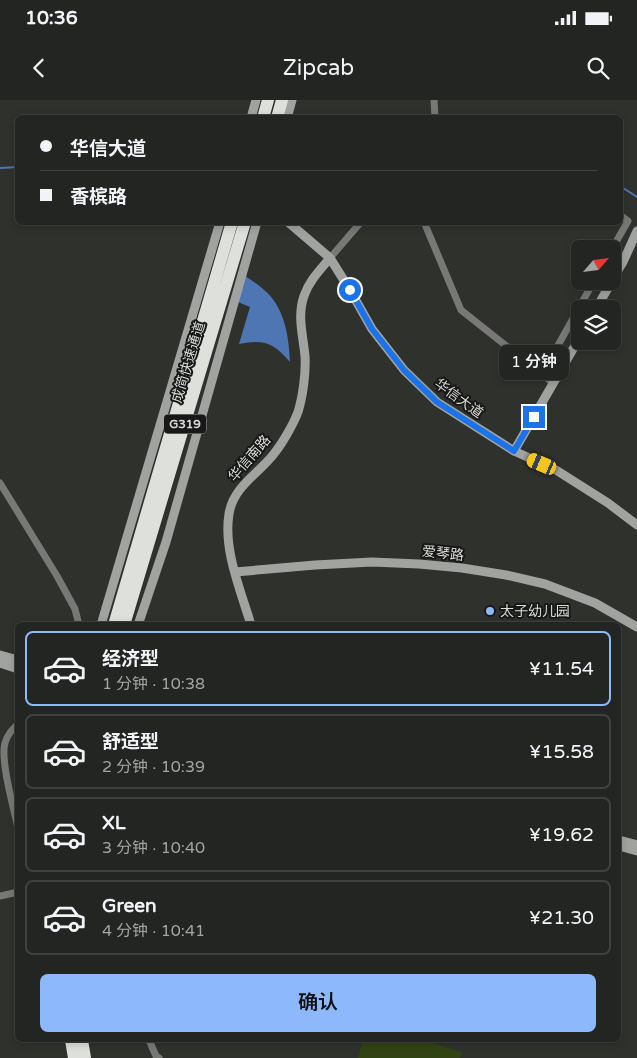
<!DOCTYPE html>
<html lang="zh">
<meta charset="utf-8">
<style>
body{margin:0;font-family:"Varela Round","Noto Sans SC",sans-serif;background:#2f312f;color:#f1f3f6;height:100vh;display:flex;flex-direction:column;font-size:19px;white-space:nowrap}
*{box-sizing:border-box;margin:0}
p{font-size:16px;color:#a3a5a5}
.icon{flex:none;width:28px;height:28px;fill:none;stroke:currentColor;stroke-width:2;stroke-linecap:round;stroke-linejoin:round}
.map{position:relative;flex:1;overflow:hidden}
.side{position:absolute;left:15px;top:522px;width:606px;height:420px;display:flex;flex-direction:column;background:#232522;border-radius:8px;box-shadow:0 2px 8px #0003,0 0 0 1px #404240}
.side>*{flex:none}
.hud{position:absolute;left:15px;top:15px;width:608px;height:110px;border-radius:8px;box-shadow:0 2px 8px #0003,0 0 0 1px #404240;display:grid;align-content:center;height:110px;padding:0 25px;background:#232522}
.needle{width:32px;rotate:62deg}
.fabs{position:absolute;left:571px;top:140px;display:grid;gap:10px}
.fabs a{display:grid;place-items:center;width:50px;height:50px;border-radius:8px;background:#232522;box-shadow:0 2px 8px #0003,0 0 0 1px #404240;font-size:25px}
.end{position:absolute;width:22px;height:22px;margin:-11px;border:6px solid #1a73e8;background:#fff;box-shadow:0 0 0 2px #fff}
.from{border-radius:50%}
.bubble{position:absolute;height:35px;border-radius:8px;background:#232522;box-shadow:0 2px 8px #0003,0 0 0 1px #404240;font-size:16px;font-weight:600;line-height:35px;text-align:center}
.car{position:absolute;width:15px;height:30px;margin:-15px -8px;border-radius:6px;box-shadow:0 0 4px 1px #0007;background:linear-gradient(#f5c518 24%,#345 0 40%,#f5c518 0 76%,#345 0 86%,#f5c518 0)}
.hud b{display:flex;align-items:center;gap:18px;height:48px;font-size:19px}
.hud b+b{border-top:1px solid #404240}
.hud i{width:12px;height:12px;background:#f1f3f6}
ul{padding:9px 0 0;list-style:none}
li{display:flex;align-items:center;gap:15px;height:75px;margin:0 10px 8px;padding:0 15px;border:2px solid #404240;border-radius:8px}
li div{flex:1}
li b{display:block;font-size:19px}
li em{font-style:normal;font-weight:600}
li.active{border-color:#8db9fc}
li>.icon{width:45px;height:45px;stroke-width:1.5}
.cta{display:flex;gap:10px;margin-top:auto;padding:10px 25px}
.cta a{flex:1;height:58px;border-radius:8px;background:#8db9fc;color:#111;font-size:20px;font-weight:600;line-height:58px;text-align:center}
.status{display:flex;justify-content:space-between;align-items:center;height:35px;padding:0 25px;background:#232522;direction:ltr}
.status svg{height:14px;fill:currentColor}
header{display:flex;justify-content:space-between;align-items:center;height:65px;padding:0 25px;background:#232522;font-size:22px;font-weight:600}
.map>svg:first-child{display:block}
</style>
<div class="status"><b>10:36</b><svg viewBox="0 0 49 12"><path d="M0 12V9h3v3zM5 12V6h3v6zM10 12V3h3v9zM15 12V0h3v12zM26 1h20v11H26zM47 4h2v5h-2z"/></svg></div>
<header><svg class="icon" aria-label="back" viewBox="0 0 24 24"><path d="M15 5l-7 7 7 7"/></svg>Zipcab<svg class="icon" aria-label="search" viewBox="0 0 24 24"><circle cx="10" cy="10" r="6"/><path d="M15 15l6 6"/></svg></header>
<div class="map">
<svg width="637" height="958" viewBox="0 0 637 958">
<rect width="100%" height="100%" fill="#2f312d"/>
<path fill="#314313" d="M 363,940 L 423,940 L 462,952 L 460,958 L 358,958 Z"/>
<path fill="#4e76b2" d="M 245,176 C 254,182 265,189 272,198 C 286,216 289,240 290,262 C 273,242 263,239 239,244 L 250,207 L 238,202 Z"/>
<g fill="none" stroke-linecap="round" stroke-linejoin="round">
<path stroke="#4e76b2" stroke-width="2" d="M 0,68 L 18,67
M 620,86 L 637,97"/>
<path stroke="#787977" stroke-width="7" d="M 434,0 L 435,18
M 424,122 L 461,210 L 553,283
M 612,149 L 628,121 L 620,115
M 330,158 L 361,122
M 542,274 L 594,181
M 0,383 L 57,476 L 75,509 L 79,525
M 18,624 C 12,630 7,635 5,643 C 0,660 14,709 18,728
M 0,796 L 18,792
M 149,940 L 156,956 L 159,958"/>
<path stroke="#a1a3a0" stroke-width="9" d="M 251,18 L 256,0
M 287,18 L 292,0
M 288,122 L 330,158 L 350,190 L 372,229 L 404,270 L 437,302 L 514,351 L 556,370 L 608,403 L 637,425
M 612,180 L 623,162 L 637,131
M 596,209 L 612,181
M 514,351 L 580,237
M 235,472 L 315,465 L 372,462 L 419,464 L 462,468 L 506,475 L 545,484 L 595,503 L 637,527
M 101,525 L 220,122
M 138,525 L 166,442 L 257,122
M 251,525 C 241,491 223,450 229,414 C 233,387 258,374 273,355 C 282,344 293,325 298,312 C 303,296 306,272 305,256 C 303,235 297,216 304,196 C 309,181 320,170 330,158
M 0,555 L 18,560
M 0,563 L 18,569
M 619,740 L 637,745
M 619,746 L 637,751"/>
<path stroke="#dde0db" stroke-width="12" d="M 263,18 L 268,0
M 277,18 L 282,0
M 114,525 L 232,122
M 124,525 L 245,122
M 71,940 L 74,958
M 82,940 L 85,958"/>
</g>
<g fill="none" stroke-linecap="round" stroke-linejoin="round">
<path stroke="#1a73e8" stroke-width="6" d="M 350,190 L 372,229 L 404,270 L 437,302 L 514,351 L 534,317"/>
</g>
<circle fill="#8db9fc" stroke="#171817" stroke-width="2" cx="490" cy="511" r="5"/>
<g text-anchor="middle" stroke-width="4" stroke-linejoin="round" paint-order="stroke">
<rect fill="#171817" stroke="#a0a19f" stroke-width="1" x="164" y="314.5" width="42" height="19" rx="4"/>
<g font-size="12" font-weight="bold" fill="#dadcd9">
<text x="185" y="328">G319</text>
</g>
<g font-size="14" fill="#dadcd9" stroke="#171817">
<text transform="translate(188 262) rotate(-73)" y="5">成简快速通道</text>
<text transform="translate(459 298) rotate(36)" y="5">华信大道</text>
<text transform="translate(249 358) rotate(-49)" y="5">华信南路</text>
<text transform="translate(443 453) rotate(6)" y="5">爱琴路</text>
</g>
<g font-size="14" fill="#dadcd9" stroke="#171817" text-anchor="start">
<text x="500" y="516">太子幼儿园</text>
</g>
</g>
</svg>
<div class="fabs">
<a><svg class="needle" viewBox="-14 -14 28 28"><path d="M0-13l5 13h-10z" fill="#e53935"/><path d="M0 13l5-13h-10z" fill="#a3a5a5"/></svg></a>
<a><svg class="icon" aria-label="layers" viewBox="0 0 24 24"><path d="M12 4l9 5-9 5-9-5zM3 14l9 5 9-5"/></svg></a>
</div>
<i class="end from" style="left:350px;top:190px"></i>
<i class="end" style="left:534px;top:317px"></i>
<div class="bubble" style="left:499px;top:245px;width:70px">1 分钟</div>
<i class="car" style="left:542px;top:364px;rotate:293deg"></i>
<div class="hud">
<b><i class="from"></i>华信大道</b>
<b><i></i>香槟路</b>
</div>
<section class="side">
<ul>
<li class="active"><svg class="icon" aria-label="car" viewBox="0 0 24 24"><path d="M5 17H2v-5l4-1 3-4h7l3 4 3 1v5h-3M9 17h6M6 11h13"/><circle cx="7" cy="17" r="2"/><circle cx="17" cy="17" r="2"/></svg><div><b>经济型</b><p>1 分钟 · 10:38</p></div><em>¥11.54</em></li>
<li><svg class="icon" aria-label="car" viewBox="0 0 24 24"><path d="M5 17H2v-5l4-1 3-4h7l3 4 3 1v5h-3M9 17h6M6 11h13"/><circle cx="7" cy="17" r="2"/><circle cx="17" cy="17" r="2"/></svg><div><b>舒适型</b><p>2 分钟 · 10:39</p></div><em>¥15.58</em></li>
<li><svg class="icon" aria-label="car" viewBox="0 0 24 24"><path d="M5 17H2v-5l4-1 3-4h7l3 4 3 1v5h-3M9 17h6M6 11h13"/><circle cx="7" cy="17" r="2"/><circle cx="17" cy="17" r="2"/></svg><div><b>XL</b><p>3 分钟 · 10:40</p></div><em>¥19.62</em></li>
<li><svg class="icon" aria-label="car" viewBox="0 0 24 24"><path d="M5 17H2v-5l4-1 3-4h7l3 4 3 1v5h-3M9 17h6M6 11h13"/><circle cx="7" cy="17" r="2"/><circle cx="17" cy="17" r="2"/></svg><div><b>Green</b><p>4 分钟 · 10:41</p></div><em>¥21.30</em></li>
</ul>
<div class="cta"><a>确认</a></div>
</section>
</div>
